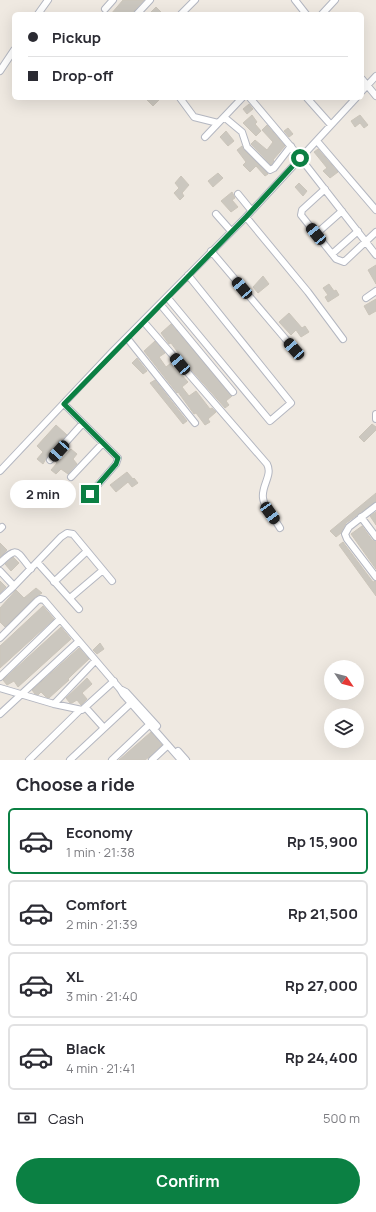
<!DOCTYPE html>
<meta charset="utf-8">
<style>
body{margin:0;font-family:Manrope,sans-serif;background:#f7f7f7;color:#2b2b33;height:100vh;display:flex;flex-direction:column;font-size:15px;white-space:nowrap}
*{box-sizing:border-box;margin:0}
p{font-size:13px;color:#7c7c81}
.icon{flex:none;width:22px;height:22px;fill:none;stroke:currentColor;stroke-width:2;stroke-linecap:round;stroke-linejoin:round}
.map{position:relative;height:760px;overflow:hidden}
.drawer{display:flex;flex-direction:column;background:#fff;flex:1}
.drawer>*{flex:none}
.guide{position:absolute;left:12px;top:12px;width:352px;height:88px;border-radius:6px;box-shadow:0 4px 16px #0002;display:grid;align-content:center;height:88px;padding:0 16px;background:#fff}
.needle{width:26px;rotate:125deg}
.controls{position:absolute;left:324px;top:660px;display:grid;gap:8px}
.controls a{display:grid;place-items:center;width:40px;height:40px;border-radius:50%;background:#fff;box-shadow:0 4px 16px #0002;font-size:20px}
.end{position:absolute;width:18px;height:18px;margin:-9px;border:5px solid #0b8043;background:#fff;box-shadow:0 0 0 2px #fff}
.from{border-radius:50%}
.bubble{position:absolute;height:28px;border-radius:14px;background:#fff;box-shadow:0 4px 16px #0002;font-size:13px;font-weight:700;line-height:28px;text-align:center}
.car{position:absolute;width:12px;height:24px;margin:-12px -6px;border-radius:5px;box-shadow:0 0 3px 1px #0007;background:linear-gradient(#222 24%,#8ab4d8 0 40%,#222 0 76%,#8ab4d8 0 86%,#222 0)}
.guide b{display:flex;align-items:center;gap:14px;height:38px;font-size:15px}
.guide b+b{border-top:1px solid #e1e1e2}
.guide i{width:10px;height:10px;background:#2b2b33}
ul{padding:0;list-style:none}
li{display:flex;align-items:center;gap:12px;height:66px;margin:0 8px 6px;padding:0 8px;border:2px solid #e1e1e2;border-radius:6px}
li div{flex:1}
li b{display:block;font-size:15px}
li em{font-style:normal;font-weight:700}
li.on{border-color:#0b8043}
li>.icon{width:36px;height:36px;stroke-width:1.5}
h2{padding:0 16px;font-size:18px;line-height:48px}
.pay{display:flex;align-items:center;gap:10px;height:44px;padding:0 16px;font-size:15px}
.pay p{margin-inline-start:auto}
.button{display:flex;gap:8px;margin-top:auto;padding:8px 16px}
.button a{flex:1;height:46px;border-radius:24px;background:#0b8043;color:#fff;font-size:16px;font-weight:700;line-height:46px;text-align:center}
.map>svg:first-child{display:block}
</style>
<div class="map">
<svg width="376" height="760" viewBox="0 0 376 760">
<rect width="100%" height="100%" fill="#efe9e1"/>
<path fill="#cbc7bf" stroke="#cbc5ba" d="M 123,0 L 144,0 L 134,11 L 133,14 L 111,14 Z
M 156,7 L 163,14 L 149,14 Z
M 145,98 L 161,98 L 153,106 Z
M 249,104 L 253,109 L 247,114 L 243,109 Z
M 252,115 L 257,122 L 255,124 L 261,131 L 256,136 L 243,123 Z
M 360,115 L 368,125 L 364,128 L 360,123 L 355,127 L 351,121 Z
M 267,125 L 285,146 L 273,160 L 274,161 L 271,165 L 251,144 L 255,140 L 267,150 L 273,142 L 262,130 Z
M 288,128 L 293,134 L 289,137 L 284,131 Z
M 226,131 L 234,141 L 228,146 L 220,137 Z
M 242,146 L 244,150 L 268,174 L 265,176 L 256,166 L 250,172 L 243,165 L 246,162 L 237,150 Z
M 318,149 L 338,172 L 330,178 L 323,171 L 327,168 L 314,152 Z
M 218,173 L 223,178 L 213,187 L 208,181 Z
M 181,176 L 189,185 L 182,193 L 184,196 L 180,200 L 174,193 L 179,188 L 175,183 Z
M 299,183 L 307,191 L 303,196 L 295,187 Z
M 232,192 L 235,198 L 232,200 L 238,207 L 231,212 L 221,201 Z
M 376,265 L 376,284 L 368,270 Z
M 263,276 L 269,284 L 258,293 L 253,287 Z
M 329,284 L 334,291 L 336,290 L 339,295 L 328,302 L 325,297 L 328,295 L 323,288 Z
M 376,299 L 376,311 L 369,315 L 364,306 Z
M 289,313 L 302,328 L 305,326 L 309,332 L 301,337 L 296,330 L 291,335 L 279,322 Z
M 171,324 L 232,396 L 226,401 L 229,405 L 225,408 L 187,365 L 171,343 L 169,344 L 161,333 Z
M 155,341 L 165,353 L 159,357 L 166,367 L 171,363 L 188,382 L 182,387 L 189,396 L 196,391 L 210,409 L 212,408 L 216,412 L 208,419 L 210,422 L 205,425 L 196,413 L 194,414 L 178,392 L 177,393 L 144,351 Z
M 137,358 L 147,371 L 143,374 L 132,363 Z
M 155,380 L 187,421 L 183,424 L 150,383 Z
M 372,424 L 376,427 L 376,430 L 364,442 L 359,437 Z
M 56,425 L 67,435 L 47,457 L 43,464 L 37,459 L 43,452 L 37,446 Z
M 71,449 L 77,454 L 73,459 L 77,464 L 68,474 L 61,469 L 56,474 L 51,470 L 57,463 L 55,461 L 58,458 L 61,460 Z
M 127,472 L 133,479 L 134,478 L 138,483 L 132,487 L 128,482 L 116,492 L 110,485 Z
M 376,493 L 376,502 L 346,523 L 341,533 L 336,537 L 330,531 Z
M 376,512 L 376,525 L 370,516 Z
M 362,526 L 372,540 L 376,542 L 376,569 L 351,534 Z
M 343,542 L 373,582 L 376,581 L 376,596 L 339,545 Z
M 0,543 L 7,550 L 0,557 Z
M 13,557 L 19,563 L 11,571 L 5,564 Z
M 0,581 L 6,587 L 0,593 Z
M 36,588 L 42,593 L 34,598 L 5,627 L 0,622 L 0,608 L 16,590 L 24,598 Z
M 43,606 L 54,619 L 0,668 L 0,646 Z
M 61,627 L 71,639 L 18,687 L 14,681 L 7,685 L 3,680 Z
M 100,643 L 104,649 L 97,654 L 93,650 Z
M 79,648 L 89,659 L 73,674 L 68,679 L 69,680 L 49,698 L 46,697 L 41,692 L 38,695 L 35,694 L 32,690 Z
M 87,678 L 92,684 L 82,693 L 87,699 L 81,705 L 77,700 L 72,703 L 70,703 L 66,698 Z
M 151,732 L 162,745 L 149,757 L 145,760 L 119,760 Z"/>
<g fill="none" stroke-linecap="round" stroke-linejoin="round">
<defs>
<path id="minor" d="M 295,0 L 306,14
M 105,9 L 113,0
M 38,14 L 48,0
M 137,14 L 150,0
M 181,14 L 195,0
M 322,14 L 335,0
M 0,71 L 14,50
M 362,79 L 376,96
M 362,91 L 376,76
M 180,98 L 194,117 L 218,123
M 250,98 L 298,155 L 376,255
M 307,98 L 331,125
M 224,117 L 242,132 L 247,147 L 270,170 L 274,168 L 291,146
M 205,137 L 242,98
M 317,141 L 376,210
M 325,189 L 302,210 L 301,215 L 336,259 L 344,262 L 376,232
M 238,194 L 251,210
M 216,214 L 231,231
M 246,217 L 308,292 L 343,339
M 316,234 L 342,211
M 211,251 L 294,349
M 332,254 L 358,231
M 167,297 L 270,421 L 291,403 L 188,275
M 366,298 L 376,291
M 160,304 L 233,392
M 143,321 L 267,464 C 273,475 261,486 263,498 C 264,508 275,519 280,528
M 127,338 L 195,423
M 64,404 L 118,458 L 116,464 L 90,494
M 376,414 L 376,419
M 50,460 L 83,423
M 0,471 L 113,351 L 246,217 L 356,98
M 71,477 L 103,443
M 376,506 L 349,527 L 345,534 L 347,539 L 376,577
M 361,517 L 376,537
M 0,529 L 2,527
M 37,562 L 79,609
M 0,563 C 18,545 16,551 31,569
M 0,571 L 14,586 L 0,599
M 54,582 L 87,551
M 14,586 L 61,537 L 67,533 L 73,534 L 112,581
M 70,598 L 103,570
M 0,638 L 37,601 L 40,599 L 44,600 L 120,689 L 123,694 L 181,760
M 0,677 L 60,619
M 0,688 L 54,704 L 82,710 L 114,681
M 120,689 L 126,692 L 157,726
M 54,704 L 95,661
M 86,708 L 104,728
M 0,714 L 79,641
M 178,751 L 186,760
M 29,760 L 80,710
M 70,760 L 131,703
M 112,760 L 150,724
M 152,760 L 168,745"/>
</defs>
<use href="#minor" stroke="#b4b7c1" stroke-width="8"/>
<use href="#minor" stroke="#fff" stroke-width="6"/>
</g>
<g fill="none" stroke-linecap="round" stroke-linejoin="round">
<path stroke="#0b8043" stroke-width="5" d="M 90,494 L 116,464 L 118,458 L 64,404 L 246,217 L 300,158"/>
</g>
</svg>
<div class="controls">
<a><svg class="needle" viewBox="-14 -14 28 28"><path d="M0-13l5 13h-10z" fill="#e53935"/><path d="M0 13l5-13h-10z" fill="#7c7c81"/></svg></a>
<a><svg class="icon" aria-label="layers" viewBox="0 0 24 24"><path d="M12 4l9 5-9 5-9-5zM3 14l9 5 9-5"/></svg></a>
</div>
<i class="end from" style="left:300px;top:158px"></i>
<i class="end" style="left:90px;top:494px"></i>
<div class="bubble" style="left:10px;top:480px;width:66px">2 min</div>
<i class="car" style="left:316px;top:234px;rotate:321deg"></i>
<i class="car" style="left:242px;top:288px;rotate:320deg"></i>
<i class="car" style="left:294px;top:349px;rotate:319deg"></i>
<i class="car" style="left:180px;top:364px;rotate:320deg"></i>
<i class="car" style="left:59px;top:451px;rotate:222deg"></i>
<i class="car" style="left:270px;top:513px;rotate:145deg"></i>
<div class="guide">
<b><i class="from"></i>Pickup</b>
<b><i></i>Drop-off</b>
</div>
</div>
<section class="drawer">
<h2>Choose a ride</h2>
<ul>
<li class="on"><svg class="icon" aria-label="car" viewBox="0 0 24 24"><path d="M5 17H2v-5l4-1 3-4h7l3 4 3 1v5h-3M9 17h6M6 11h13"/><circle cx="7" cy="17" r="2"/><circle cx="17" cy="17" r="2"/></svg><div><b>Economy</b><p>1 min · 21:38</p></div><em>Rp 15,900</em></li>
<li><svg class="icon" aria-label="car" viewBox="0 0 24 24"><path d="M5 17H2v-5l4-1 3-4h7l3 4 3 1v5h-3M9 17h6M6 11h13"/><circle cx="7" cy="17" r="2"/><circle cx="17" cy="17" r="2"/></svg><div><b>Comfort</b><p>2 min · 21:39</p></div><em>Rp 21,500</em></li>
<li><svg class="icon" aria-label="car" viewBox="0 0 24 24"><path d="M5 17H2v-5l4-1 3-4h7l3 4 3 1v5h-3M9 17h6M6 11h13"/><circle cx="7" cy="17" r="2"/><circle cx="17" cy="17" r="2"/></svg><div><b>XL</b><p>3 min · 21:40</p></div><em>Rp 27,000</em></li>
<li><svg class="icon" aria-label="car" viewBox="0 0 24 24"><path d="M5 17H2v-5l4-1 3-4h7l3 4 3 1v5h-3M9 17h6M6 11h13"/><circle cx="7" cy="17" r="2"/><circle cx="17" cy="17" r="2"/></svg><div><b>Black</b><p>4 min · 21:41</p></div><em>Rp 24,400</em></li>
</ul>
<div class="pay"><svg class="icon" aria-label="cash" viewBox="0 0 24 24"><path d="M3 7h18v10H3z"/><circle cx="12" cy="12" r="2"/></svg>Cash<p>500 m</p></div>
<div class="button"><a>Confirm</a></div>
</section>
